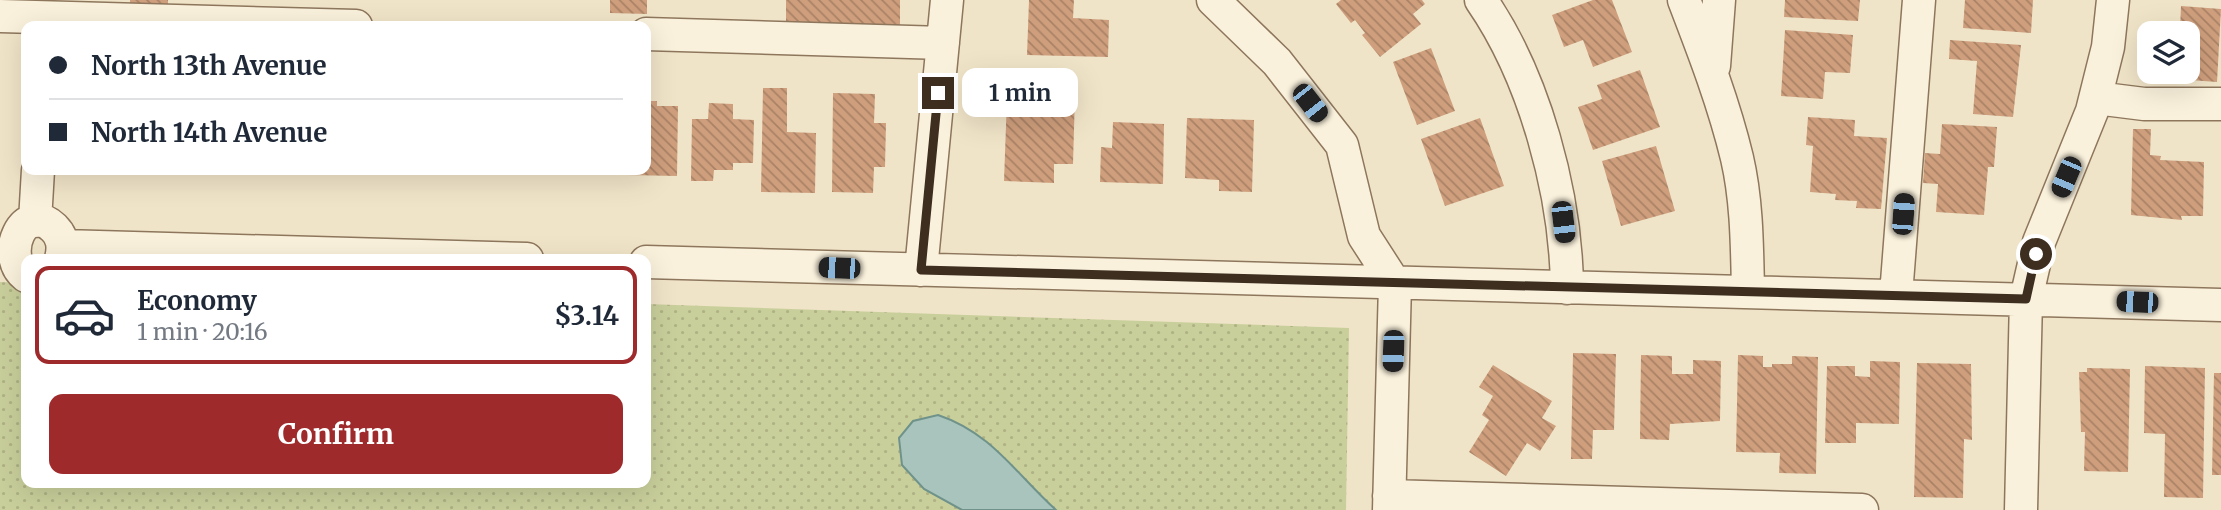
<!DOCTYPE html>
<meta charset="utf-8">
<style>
body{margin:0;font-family:Merriweather,serif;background:#f6f6f7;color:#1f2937;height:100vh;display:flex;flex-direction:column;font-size:26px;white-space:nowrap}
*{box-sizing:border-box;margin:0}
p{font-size:23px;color:#747a83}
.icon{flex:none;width:38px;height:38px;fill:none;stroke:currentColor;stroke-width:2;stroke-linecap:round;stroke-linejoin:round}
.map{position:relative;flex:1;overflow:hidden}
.panel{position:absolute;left:21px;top:254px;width:630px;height:234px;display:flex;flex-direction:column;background:#fff;border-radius:14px;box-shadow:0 7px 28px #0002}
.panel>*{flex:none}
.hud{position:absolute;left:21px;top:21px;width:630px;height:154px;border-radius:14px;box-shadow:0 7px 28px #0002;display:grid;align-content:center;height:154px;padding:0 28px;background:#fff}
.controls{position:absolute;left:2137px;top:21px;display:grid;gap:14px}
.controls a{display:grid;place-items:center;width:63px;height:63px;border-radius:14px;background:#fff;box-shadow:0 7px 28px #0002;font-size:35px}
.end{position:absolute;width:32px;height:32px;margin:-16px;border:9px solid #3d2e20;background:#fff;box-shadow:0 0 0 4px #fff}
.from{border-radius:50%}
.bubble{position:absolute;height:49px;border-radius:14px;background:#fff;box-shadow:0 7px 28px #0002;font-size:23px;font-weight:700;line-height:49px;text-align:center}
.car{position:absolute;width:21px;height:42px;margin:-21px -10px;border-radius:9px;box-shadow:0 0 5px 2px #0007;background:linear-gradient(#222 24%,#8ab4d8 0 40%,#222 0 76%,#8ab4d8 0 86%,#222 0)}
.hud b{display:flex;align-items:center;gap:24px;height:66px;font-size:26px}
.hud b+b{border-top:2px solid #e0e1e3}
.hud i{width:18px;height:18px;background:#1f2937}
ul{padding:12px 0 0;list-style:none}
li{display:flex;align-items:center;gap:21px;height:98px;margin:0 14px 10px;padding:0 14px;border:4px solid transparent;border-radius:14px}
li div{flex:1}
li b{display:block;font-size:26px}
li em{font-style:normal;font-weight:700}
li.active{border-color:#9e2a2b}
li>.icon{width:63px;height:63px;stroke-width:1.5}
.action{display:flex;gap:14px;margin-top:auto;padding:14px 28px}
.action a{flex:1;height:80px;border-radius:14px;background:#9e2a2b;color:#fff;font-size:28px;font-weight:700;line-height:80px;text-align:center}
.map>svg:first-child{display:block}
</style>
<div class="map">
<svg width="2221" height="510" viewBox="0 0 2221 510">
<defs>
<pattern id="grass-dots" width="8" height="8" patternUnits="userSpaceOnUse" patternTransform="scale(1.75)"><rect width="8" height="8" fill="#c9cf9b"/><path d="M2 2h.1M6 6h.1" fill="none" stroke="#aeb285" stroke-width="1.8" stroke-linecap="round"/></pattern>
<pattern id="building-back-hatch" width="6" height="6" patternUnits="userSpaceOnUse" patternTransform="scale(1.75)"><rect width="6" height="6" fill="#cf9f7d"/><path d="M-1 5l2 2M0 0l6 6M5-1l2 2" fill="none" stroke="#a98266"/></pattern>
</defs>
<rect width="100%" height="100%" fill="#f0e4c8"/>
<path fill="url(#grass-dots)" d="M 0,282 L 26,283 L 26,483 L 646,483 L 646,304 L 1349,328 L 1346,510 L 0,510 Z"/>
<path fill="#a9c4bc" stroke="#6f938a" stroke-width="2" d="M 938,415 C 992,433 1016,474 1056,510 L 962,510 L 924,489 L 902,465 L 899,438 L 913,421 Z"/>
<path fill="url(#building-back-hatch)" d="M 130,0 L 168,0 L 168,6 L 130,5 Z
M 610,0 L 647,0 L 647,14 L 610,13 Z
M 786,0 L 900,0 L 900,26 L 786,24 Z
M 1029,0 L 1074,0 L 1073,18 L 1109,20 L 1108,57 L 1027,55 Z
M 1341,0 L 1422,0 L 1425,4 L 1413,14 L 1421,24 L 1380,57 L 1362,35 L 1365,33 L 1355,20 L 1351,23 L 1336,4 Z
M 1593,0 L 1612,0 L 1632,52 L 1593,67 L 1583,40 L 1564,47 L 1552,15 Z
M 1785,0 L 1860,0 L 1858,21 L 1784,17 Z
M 1965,0 L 2033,0 L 2031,33 L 1963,28 Z
M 2181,6 L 2221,9 L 2217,82 L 2176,79 L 2176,72 L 2188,72 L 2188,33 L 2176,33 L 2180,30 Z
M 1785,30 L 1853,35 L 1850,73 L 1825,72 L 1823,99 L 1781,96 Z
M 1950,40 L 2021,45 L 2013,117 L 1973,114 L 1977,61 L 1949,59 Z
M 1431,48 L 1455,111 L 1417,125 L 1393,62 Z
M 1640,70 L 1660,127 L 1593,150 L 1578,107 L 1602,99 L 1597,85 Z
M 763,88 L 787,88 L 787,132 L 816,133 L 815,193 L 761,192 Z
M 833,93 L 875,94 L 874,123 L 886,123 L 885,167 L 874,167 L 873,193 L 832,192 Z
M 1046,93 L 1075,94 L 1073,164 L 1054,164 L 1054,183 L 1004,181 L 1007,98 L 1045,100 Z
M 646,101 L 657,101 L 657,106 L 678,106 L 677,176 L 626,175 L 626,170 L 646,170 Z
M 709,103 L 733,104 L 733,119 L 754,120 L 753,163 L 733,163 L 733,170 L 714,170 L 713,181 L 691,181 L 692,119 L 708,119 Z
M 1808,117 L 1855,120 L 1854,136 L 1887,138 L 1881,209 L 1856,208 L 1857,201 L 1835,200 L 1836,194 L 1810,192 L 1813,146 L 1806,145 Z
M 1187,118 L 1254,120 L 1252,192 L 1219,191 L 1219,180 L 1185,178 Z
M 1480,118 L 1504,186 L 1445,206 L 1421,139 Z
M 1113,122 L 1164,124 L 1163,184 L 1100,182 L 1101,147 L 1112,148 Z
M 1942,124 L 1997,127 L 1994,167 L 1988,167 L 1984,215 L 1936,212 L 1938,184 L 1923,183 L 1925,153 L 1940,154 Z
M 2133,129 L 2151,129 L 2150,155 L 2161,156 L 2160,160 L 2204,162 L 2203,216 L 2181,216 L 2182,220 L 2131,215 Z
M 1656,146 L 1675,211 L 1621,226 L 1602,161 Z
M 1573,353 L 1616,354 L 1614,430 L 1593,430 L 1592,459 L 1571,459 Z
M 1641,355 L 1672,356 L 1672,374 L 1693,374 L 1693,360 L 1721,361 L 1720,421 L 1670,424 L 1669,440 L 1640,439 Z
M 1738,355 L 1763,356 L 1763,367 L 1772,367 L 1772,364 L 1792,364 L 1792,356 L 1818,357 L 1816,474 L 1779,473 L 1780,453 L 1736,452 Z
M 1870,361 L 1900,362 L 1899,424 L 1856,423 L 1856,443 L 1825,443 L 1827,366 L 1855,366 L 1855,376 L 1870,377 Z
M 1917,363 L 1971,364 L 1972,440 L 1964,439 L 1963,498 L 1914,497 Z
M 1493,365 L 1552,401 L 1542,418 L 1556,426 L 1540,451 L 1527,443 L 1506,476 L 1469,452 L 1489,420 L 1482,415 L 1493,396 L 1479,387 Z
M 2145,366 L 2205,368 L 2203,498 L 2164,497 L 2165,434 L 2144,433 Z
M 2087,368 L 2130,369 L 2128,472 L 2084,471 L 2085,432 L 2081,432 L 2079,372 L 2087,372 Z
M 2214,373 L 2221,373 L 2221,475 L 2212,475 Z"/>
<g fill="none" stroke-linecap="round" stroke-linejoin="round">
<defs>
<path id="minor" d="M 1213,0 L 1277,62 L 1342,145 L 1364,236 L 1395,284 L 1389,510
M 1481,0 C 1535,78 1566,194 1567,288
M 1684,0 C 1704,52 1724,104 1737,158 C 1747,201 1747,247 1748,291
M 0,16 L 356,26
M 646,34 L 943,43
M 1714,66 L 1719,0
M 2096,98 L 2144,104 L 2221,104
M 35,221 L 38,170
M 63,246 L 527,259
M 646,262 L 2221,305
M 921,270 L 947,0
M 26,276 C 0,256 23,199 54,228 C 63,237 64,247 61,259
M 1896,295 L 1919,0
M 1389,496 L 1862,510
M 2021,510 L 2026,299 L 2039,242 L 2092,111 L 2108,47 L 2113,0"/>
</defs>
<use href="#minor" stroke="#8d765c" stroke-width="35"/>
<use href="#minor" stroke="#faf1dc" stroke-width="32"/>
</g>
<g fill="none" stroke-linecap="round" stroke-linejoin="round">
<path stroke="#3d2e20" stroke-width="9" d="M 938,93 L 921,270 L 2026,299 L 2036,254"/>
</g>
</svg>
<div class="controls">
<a><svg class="icon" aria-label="layers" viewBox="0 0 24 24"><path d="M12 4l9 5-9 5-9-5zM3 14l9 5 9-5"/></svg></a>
</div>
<i class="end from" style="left:2036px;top:254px"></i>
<i class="end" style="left:938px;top:93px"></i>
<div class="bubble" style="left:962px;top:68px;width:116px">1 min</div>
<i class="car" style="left:1310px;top:103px;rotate:142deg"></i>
<i class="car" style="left:2066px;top:177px;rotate:203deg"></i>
<i class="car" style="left:1903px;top:214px;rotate:4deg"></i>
<i class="car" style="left:1563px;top:222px;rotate:173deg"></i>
<i class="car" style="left:839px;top:268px;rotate:272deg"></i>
<i class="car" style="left:2137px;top:302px;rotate:272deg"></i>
<i class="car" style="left:1393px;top:351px;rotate:182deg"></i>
<div class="hud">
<b><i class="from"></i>North 13th Avenue</b>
<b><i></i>North 14th Avenue</b>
</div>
<section class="panel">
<ul>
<li class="active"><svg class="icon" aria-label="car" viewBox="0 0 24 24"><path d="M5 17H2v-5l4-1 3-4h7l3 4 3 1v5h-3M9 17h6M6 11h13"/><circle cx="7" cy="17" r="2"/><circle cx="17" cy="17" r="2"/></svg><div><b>Economy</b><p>1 min · 20:16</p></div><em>$3.14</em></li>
</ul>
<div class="action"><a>Confirm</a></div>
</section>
</div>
